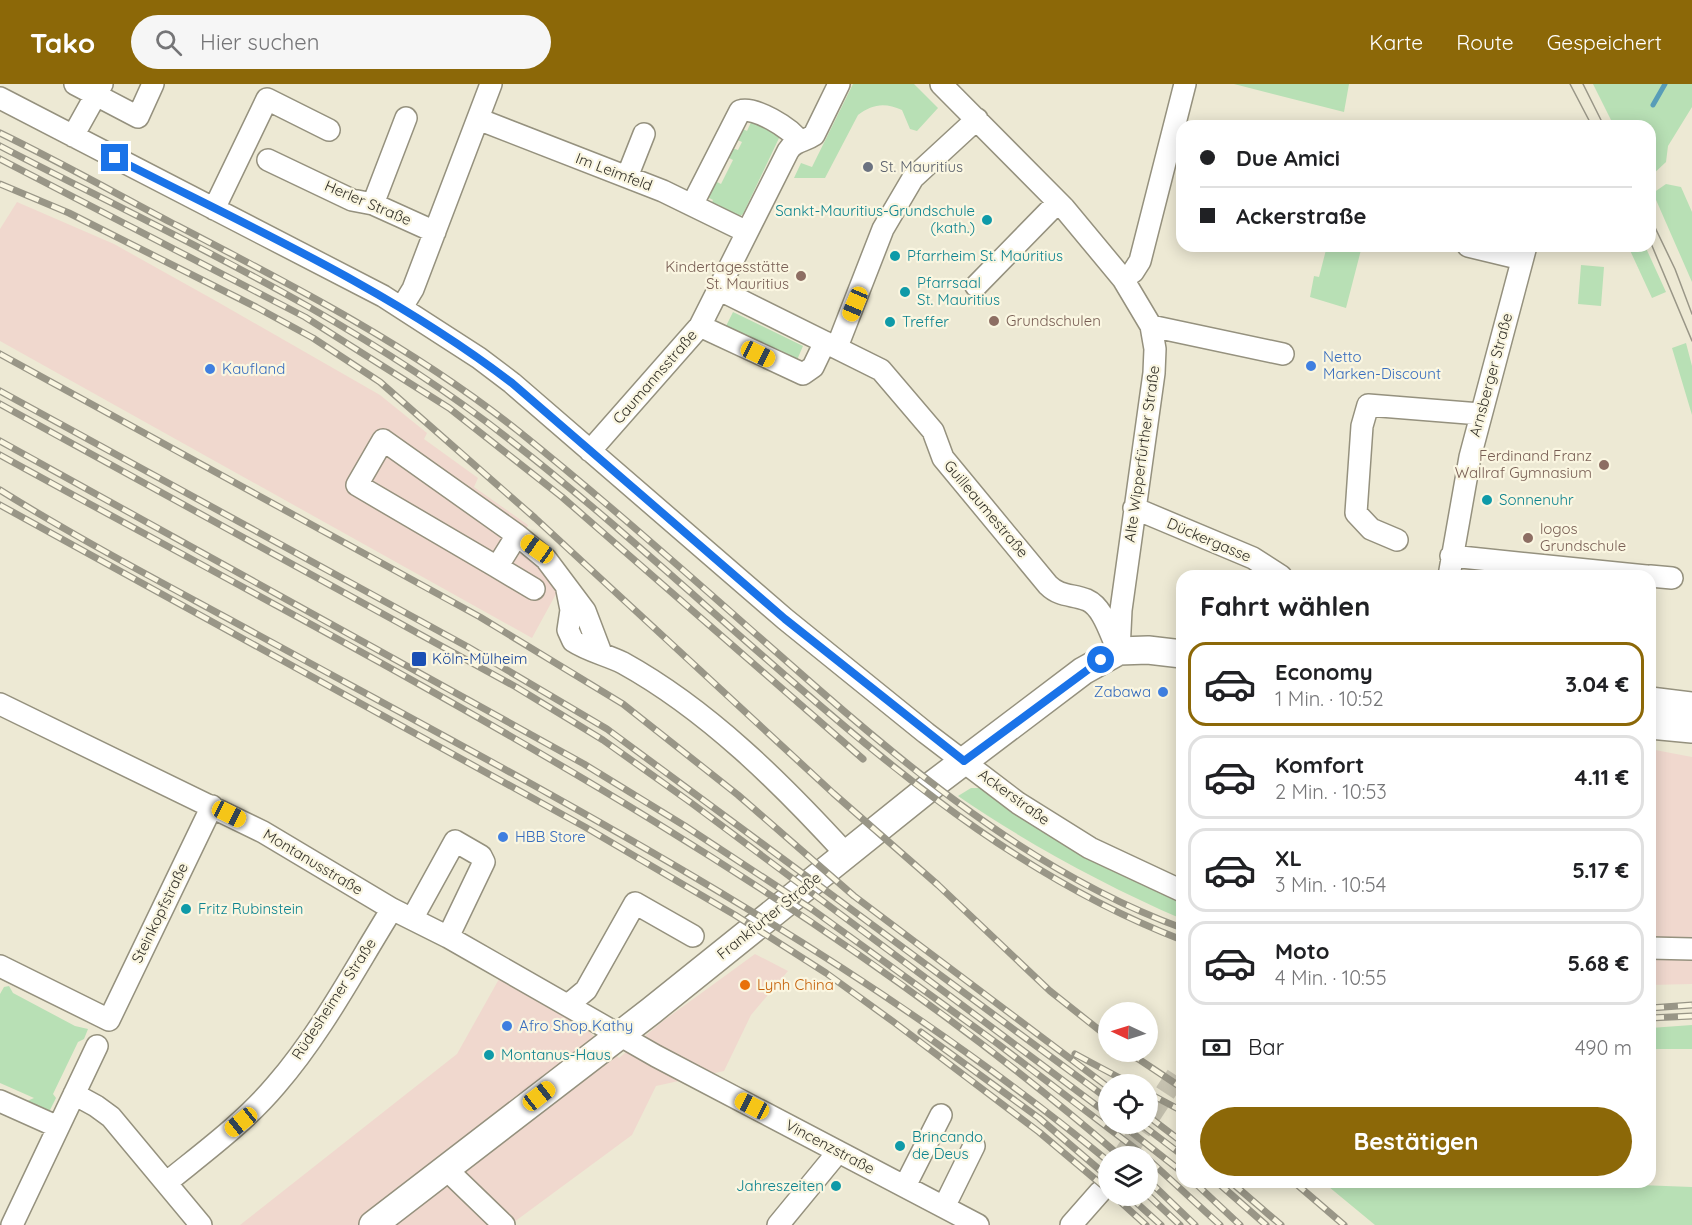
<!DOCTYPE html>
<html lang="de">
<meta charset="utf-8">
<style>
body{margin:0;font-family:Quicksand,sans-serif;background:#f6f6f6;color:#202124;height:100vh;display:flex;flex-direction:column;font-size:22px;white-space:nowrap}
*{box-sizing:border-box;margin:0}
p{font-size:20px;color:#757577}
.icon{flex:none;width:33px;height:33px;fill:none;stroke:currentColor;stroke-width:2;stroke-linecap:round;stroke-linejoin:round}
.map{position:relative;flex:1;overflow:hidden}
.side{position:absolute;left:1176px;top:486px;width:480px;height:618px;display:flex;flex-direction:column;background:#fff;border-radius:18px;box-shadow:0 3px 15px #0003}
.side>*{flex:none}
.banner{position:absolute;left:1176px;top:36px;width:480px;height:132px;border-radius:18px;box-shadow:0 3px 15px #0003;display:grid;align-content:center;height:132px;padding:0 24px;background:#fff}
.needle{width:39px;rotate:274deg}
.controls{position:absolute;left:1098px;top:918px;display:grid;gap:12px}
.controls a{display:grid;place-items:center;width:60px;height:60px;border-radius:50%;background:#fff;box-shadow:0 3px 15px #0003;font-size:30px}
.end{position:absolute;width:27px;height:27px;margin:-14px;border:8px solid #1a73e8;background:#fff;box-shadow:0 0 0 3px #fff}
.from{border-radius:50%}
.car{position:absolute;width:18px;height:36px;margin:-18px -9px;border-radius:8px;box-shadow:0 0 4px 2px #0007;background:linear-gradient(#f5c518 24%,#345 0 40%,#f5c518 0 76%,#345 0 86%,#f5c518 0)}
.banner b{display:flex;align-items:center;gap:21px;height:57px;font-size:22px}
.banner b+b{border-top:2px solid #e0e0e0}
.banner i{width:15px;height:15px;background:#202124}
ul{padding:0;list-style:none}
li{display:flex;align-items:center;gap:18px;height:84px;margin:0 12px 9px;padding:0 12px;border:3px solid #e0e0e0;border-radius:18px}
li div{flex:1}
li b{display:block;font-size:22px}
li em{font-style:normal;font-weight:700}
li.on{border-color:#8c6808}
li>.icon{width:54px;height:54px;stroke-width:1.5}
h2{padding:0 24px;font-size:27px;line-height:72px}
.pay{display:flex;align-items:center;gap:15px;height:66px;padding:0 24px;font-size:22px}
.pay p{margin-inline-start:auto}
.cta{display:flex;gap:12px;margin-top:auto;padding:12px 24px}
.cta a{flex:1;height:69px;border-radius:36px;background:#8c6808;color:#fff;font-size:24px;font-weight:700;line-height:69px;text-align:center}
header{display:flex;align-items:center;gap:36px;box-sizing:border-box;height:84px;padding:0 30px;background:#8c6808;color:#fff}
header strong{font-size:28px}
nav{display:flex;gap:33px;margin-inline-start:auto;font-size:21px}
.search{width:420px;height:54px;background:#f6f6f6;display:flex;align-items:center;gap:15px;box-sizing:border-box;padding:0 21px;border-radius:33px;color:#757577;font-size:22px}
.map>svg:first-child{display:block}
</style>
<header>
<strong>Tako</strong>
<div class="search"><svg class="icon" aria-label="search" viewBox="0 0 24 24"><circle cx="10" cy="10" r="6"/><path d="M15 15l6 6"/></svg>Hier suchen</div>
<nav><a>Karte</a><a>Route</a><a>Gespeichert</a></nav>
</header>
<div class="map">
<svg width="1692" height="1141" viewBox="0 0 1692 1141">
<rect width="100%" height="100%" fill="#ede9d4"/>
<path fill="#f0d8ce" d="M 17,118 L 114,160 L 216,217 L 380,311 L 427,349 L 424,355 L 478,394 L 474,403 L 528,441 L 526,446 L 548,463 L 568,488 L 532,554 L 0,257 L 0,145 Z
M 1650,665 L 1692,673 L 1692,900 L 1650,901 Z
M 755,870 L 788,887 L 751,931 L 724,987 L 656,1002 L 632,1051 L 510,1141 L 240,1141 L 457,970 L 499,895 L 570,931 L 619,974 L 663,937 Z"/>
<path fill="#b8e0b5" d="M 853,0 L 914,0 L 938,24 L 917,47 L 910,45 L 902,26 C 885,18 872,20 858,31 L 825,94 L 794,94 L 801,79 L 812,83 Z
M 1234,0 L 1349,0 L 1344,28 Z
M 1593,0 L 1692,0 L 1692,23 L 1668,62 L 1666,78 L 1650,93 L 1650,42 L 1614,42 Z
M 752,36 L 780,52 L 743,130 L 736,135 L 711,120 L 713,116 L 705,112 L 713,96 L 721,100 L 733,76 L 725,72 L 729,63 L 738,66 L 742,58 L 733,54 L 739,43 L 747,47 Z
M 1666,100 L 1681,103 L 1692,128 L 1692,198 L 1653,109 Z
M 1327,162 L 1362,162 L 1346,224 L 1310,213 L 1314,192 L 1319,193 Z
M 1628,162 L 1645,162 L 1666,208 L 1652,214 Z
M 1581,181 L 1604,183 L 1601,222 L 1578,220 Z
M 733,228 L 803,262 L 797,276 L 726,242 Z
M 1686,259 L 1692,282 L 1692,331 L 1672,264 Z
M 971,704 L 981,704 L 1040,746 L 1092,775 L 1182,816 L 1182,835 C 1104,801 1028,760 958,712 Z
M 9,902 L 13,909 L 75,942 L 88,945 L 84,955 L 78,958 L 53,1010 L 56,1014 L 46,1034 L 18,1021 L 34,1014 L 0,999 L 0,910 L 4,903 Z
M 1692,941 L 1692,965 L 1650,965 L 1650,944 Z
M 1323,1098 L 1561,1098 L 1692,1103 L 1692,1141 L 1375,1141 Z"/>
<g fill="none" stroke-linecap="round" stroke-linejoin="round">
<path stroke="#589db8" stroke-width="5" d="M 1653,21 L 1665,0"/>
<path stroke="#c8c4b2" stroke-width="21" stroke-dasharray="21 10" stroke-linecap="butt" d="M 1148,1035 L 1182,983
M 1123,1072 L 1145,1040
M 1100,1108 L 1108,1095"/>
<defs>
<path id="minor" d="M 75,0 L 138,33 L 153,0
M 941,0 L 1064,124 L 1123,195 L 1151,242 L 1155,265 L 1154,289 L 1121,526 L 1119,567
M 0,14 L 383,212 L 479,274 L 512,299 L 785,535 L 926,649 L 1018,719 L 1090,764 L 1182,807
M 478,35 L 663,107 L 747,148
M 73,52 L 102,0
M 268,76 L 352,116 L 373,120 L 435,148
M 627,93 L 644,50
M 373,120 L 406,34
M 692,121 L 740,27 C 754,22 791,44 799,57
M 214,125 L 267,15 L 329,46
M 1468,162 L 1522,175
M 1123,195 L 1133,188 L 1140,177 L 1185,0
M 976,202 L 1058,118
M 718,205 L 881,286 L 933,347 L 943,374 L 1048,501 C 1060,513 1072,510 1087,516 C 1103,523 1110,549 1117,564
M 402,223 L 413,205 L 491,0
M 700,242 L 803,290 L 813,283 L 825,258
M 1151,242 L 1283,270
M 837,263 L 883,145 L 913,94 L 977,35
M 383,356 L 517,451 L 497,483 L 357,401 Z
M 590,367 L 700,242 L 788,67 C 795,56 804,58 814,51 L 839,0
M 1134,424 L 1253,474 L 1281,492
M 517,451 L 546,475 L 585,527 L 601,569
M 1397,456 L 1371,445 L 1356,429 L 1362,342 L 1368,321 L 1480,330
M 1451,472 L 1646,492
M 497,483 L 534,505
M 1449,492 L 1470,373 L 1526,162
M 1650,492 L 1672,494
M 567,506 L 571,526 L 568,546 L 573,557 C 588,567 607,571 623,579 C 708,626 781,699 846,770
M 0,620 L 263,748 L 392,825 L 448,853 L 656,972 L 978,1141
M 412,835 L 455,757 L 481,772 L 484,778 L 448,853
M 1650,864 L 1692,865
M 0,882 L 109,936 L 212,722
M 568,921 L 586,906 L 635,819 L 693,852
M 74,1010 L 96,1022 L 111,1033 L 201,1141
M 0,1017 L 58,1043
M 445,1084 L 504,1141
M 166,1099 C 204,1068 244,1039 276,1001 C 322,948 355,884 392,825
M 905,1102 L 941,1031
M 944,1123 L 974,1062
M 12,1141 L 97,962
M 778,1141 L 838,1068
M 1071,1141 L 1100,1108"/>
<path id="major" d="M 1650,617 L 1692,622
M 1650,641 L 1692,645
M 373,1141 L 651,927 L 935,699 L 1083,587 L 1119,567 L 1148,566 L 1182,570"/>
</defs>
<use href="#minor" stroke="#95917e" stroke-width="24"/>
<use href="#major" stroke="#95917e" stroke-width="30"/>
<use href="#minor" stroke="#fff" stroke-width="21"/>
<use href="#major" stroke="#fff" stroke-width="27"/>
<path stroke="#999687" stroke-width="1.5" d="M 1570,0 L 1592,42
M 1583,0 L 1604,42
M 1650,133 L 1675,185 L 1692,230
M 1650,157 L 1692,257"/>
<defs>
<path id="rail" d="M 0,49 C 58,77 115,109 172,139 C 292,201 411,262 517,346 C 622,430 722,521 823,609 C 931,703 1046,794 1182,844
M 0,62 C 174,152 355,234 510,356 C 608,432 700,518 794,599 C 912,702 1034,799 1182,856
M 0,75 L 305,233 L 449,324 L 562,413 L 863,675
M 0,100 L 69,129 L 256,223 L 313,254 L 380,298 L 535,434 L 833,709 L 938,801 L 1050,907 L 1108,953
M 0,270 L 480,533 L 623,620 L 738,711 L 854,812 L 1108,1003
M 0,307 L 468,563 L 607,645 L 1108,1015
M 0,320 L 516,603 L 603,656 L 690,718 L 1108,1030
M 0,357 L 584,680 L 685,742 L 813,826 L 998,960 L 1145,1072
M 0,371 C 386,583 785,782 1120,1072
M 0,406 C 88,461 182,509 273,559 C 561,716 855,868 1108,1077
M 0,421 L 585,743 L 735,831 L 826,889 L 895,939 L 1039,1048 L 1108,1106
M 1650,924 L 1692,921
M 1650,934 L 1692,932
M 921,948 L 1039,1034 L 1108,1093
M 1128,968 L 1182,1004
M 1075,970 L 1131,1000
M 1148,1009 L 1182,1027
M 1148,1032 L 1182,1058
M 1121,1040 L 1182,1088
M 1141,1040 L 1182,1071
M 1148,1075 L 1220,1141
M 1148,1096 L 1195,1141
M 1194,1098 L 1240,1141
M 1217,1098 L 1266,1141
M 1231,1098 L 1281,1141
M 1294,1098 L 1344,1141
M 1148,1111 L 1180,1141
M 1114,1112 L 1146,1141
M 1129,1112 L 1161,1141"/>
</defs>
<use href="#rail" stroke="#999687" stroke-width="7"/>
<use href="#rail" stroke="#faf6e1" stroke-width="4.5" stroke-dasharray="14" stroke-linecap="butt"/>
</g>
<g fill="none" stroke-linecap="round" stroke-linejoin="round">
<path stroke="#1a73e8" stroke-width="8" d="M 115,74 C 250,143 391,206 512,299 L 785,535 L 964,677 L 1101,576"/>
</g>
<circle fill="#6b7280" stroke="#faf6e1" stroke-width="2" cx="868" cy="83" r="6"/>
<g fill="#0f9aa8" stroke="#faf6e1" stroke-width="2">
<circle cx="987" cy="136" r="6"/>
<circle cx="895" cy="172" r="6"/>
<circle cx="905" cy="208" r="6"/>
<circle cx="890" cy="238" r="6"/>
<circle cx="1487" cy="416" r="6"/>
<circle cx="186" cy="825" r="6"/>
<circle cx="489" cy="971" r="6"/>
<circle cx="900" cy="1062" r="6"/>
<circle cx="836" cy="1102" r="6"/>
</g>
<g fill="#8d6e63" stroke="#faf6e1" stroke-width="2">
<circle cx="801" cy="192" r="6"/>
<circle cx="994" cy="237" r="6"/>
<circle cx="1604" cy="381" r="6"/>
<circle cx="1528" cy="454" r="6"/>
</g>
<g fill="#3f7fe0" stroke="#faf6e1" stroke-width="2">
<circle cx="1311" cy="282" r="6"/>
<circle cx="210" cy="285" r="6"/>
<circle cx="1163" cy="608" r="6"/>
<circle cx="503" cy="753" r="6"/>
<circle cx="507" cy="942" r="6"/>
</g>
<rect fill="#1a4fb4" stroke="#faf6e1" stroke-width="2" x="411" y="567" width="16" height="16" rx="3"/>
<circle fill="#e8710a" stroke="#faf6e1" stroke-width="2" cx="745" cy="901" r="6"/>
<g text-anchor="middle" stroke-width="4.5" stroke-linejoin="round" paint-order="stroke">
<g font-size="15" fill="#5b616d" stroke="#faf6e1" text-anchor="start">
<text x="880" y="88">St. Mauritius</text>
</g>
<g font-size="15" fill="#333129" stroke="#faf6e1">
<text transform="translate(614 88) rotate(21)" y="5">Im Leimfeld</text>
<text transform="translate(368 119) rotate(23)" y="5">Herler Straße</text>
<text transform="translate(1491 291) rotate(-75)" y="5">Arnsberger Straße</text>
<text transform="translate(655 293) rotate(-49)" y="5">Caumannsstraße</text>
<text transform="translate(1142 370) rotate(-82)" y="5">Alte Wipperfürther Straße</text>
<text transform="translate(986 425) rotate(50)" y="5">Guilleaumestraße</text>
<text transform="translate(1209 456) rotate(23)" y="5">Dückergasse</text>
<text transform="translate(1014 713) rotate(36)" y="5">Ackerstraße</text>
<text transform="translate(313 778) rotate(31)" y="5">Montanusstraße</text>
<text transform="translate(160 829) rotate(-64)" y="5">Steinkopfstraße</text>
<text transform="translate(769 832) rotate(-39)" y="5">Frankfurter Straße</text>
<text transform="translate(334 915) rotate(-57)" y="5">Rüdesheimer Straße</text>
<text transform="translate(830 1063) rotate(28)" y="5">Vincenzstraße</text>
</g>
<g font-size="15" fill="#0d838f" stroke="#faf6e1" text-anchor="start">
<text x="975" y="132" text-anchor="end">Sankt-Mauritius-Grundschule<tspan x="975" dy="17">(kath.)</tspan></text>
<text x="907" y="177">Pfarrheim St. Mauritius</text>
<text x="917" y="204">Pfarrsaal<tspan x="917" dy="17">St. Mauritius</tspan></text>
<text x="902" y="243">Treffer</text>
<text x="1499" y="421">Sonnenuhr</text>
<text x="198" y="830">Fritz Rubinstein</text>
<text x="501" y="976">Montanus-Haus</text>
<text x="912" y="1058">Brincando<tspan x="912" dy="17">de Deus</tspan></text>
<text x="824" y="1107" text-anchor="end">Jahreszeiten</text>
</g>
<g font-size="15" fill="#785e54" stroke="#faf6e1" text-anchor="end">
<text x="789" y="188">Kindertagesstätte<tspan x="789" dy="17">St. Mauritius</tspan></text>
<text x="1006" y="242" text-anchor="start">Grundschulen</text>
<text x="1592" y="377">Ferdinand Franz<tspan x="1592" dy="17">Wallraf Gymnasium</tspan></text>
<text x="1540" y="450" text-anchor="start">logos<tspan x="1540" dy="17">Grundschule</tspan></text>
</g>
<g font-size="15" fill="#366cbe" stroke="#faf6e1" text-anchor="start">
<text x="1323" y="278">Netto<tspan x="1323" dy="17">Marken-Discount</tspan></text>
<text x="222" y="290">Kaufland</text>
<text x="1151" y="613" text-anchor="end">Zabawa</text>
<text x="515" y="758">HBB Store</text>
<text x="519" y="947">Afro Shop Kathy</text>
</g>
<g font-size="15" fill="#164399" stroke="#faf6e1" text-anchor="start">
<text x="432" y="580">Köln-Mülheim</text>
</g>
<g font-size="15" fill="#c56008" stroke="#faf6e1" text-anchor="start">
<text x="757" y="906">Lynh China</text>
</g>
</g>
</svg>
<div class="controls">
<a><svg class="needle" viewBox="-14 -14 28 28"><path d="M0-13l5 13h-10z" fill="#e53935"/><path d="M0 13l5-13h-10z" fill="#757577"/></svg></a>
<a><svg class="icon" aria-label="locate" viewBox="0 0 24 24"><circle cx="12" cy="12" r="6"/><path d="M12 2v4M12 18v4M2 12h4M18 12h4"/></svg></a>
<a><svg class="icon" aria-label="layers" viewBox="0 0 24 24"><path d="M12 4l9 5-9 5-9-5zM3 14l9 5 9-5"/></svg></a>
</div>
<i class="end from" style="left:1101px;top:576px"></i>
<i class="end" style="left:115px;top:74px"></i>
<i class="car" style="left:855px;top:220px;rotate:203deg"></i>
<i class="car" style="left:758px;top:270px;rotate:116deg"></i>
<i class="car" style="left:537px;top:465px;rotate:305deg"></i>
<i class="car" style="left:229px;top:730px;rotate:117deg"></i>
<i class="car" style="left:539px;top:1012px;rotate:52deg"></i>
<i class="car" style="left:752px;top:1022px;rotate:297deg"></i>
<i class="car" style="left:241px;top:1038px;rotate:231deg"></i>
<div class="banner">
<b><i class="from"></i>Due Amici</b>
<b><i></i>Ackerstraße</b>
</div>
<section class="side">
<h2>Fahrt wählen</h2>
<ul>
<li class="on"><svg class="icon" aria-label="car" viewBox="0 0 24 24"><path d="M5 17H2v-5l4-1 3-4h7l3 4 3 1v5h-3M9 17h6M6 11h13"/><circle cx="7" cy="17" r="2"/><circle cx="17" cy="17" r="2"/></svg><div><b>Economy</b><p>1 Min. · 10:52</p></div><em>3.04 €</em></li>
<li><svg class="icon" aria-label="car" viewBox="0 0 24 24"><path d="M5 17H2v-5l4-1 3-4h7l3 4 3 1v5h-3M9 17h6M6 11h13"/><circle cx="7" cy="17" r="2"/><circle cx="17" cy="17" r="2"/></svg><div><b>Komfort</b><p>2 Min. · 10:53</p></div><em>4.11 €</em></li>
<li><svg class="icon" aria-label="car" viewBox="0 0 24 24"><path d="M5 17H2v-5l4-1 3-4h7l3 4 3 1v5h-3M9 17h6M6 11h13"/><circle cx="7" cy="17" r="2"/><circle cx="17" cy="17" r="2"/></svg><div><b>XL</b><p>3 Min. · 10:54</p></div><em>5.17 €</em></li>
<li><svg class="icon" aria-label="car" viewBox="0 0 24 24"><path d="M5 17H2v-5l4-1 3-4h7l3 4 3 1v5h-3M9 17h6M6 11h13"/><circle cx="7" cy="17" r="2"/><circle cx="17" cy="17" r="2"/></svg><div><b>Moto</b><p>4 Min. · 10:55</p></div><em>5.68 €</em></li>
</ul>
<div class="pay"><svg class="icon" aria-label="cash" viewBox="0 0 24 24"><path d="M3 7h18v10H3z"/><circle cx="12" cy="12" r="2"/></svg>Bar<p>490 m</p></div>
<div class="cta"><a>Bestätigen</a></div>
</section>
</div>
